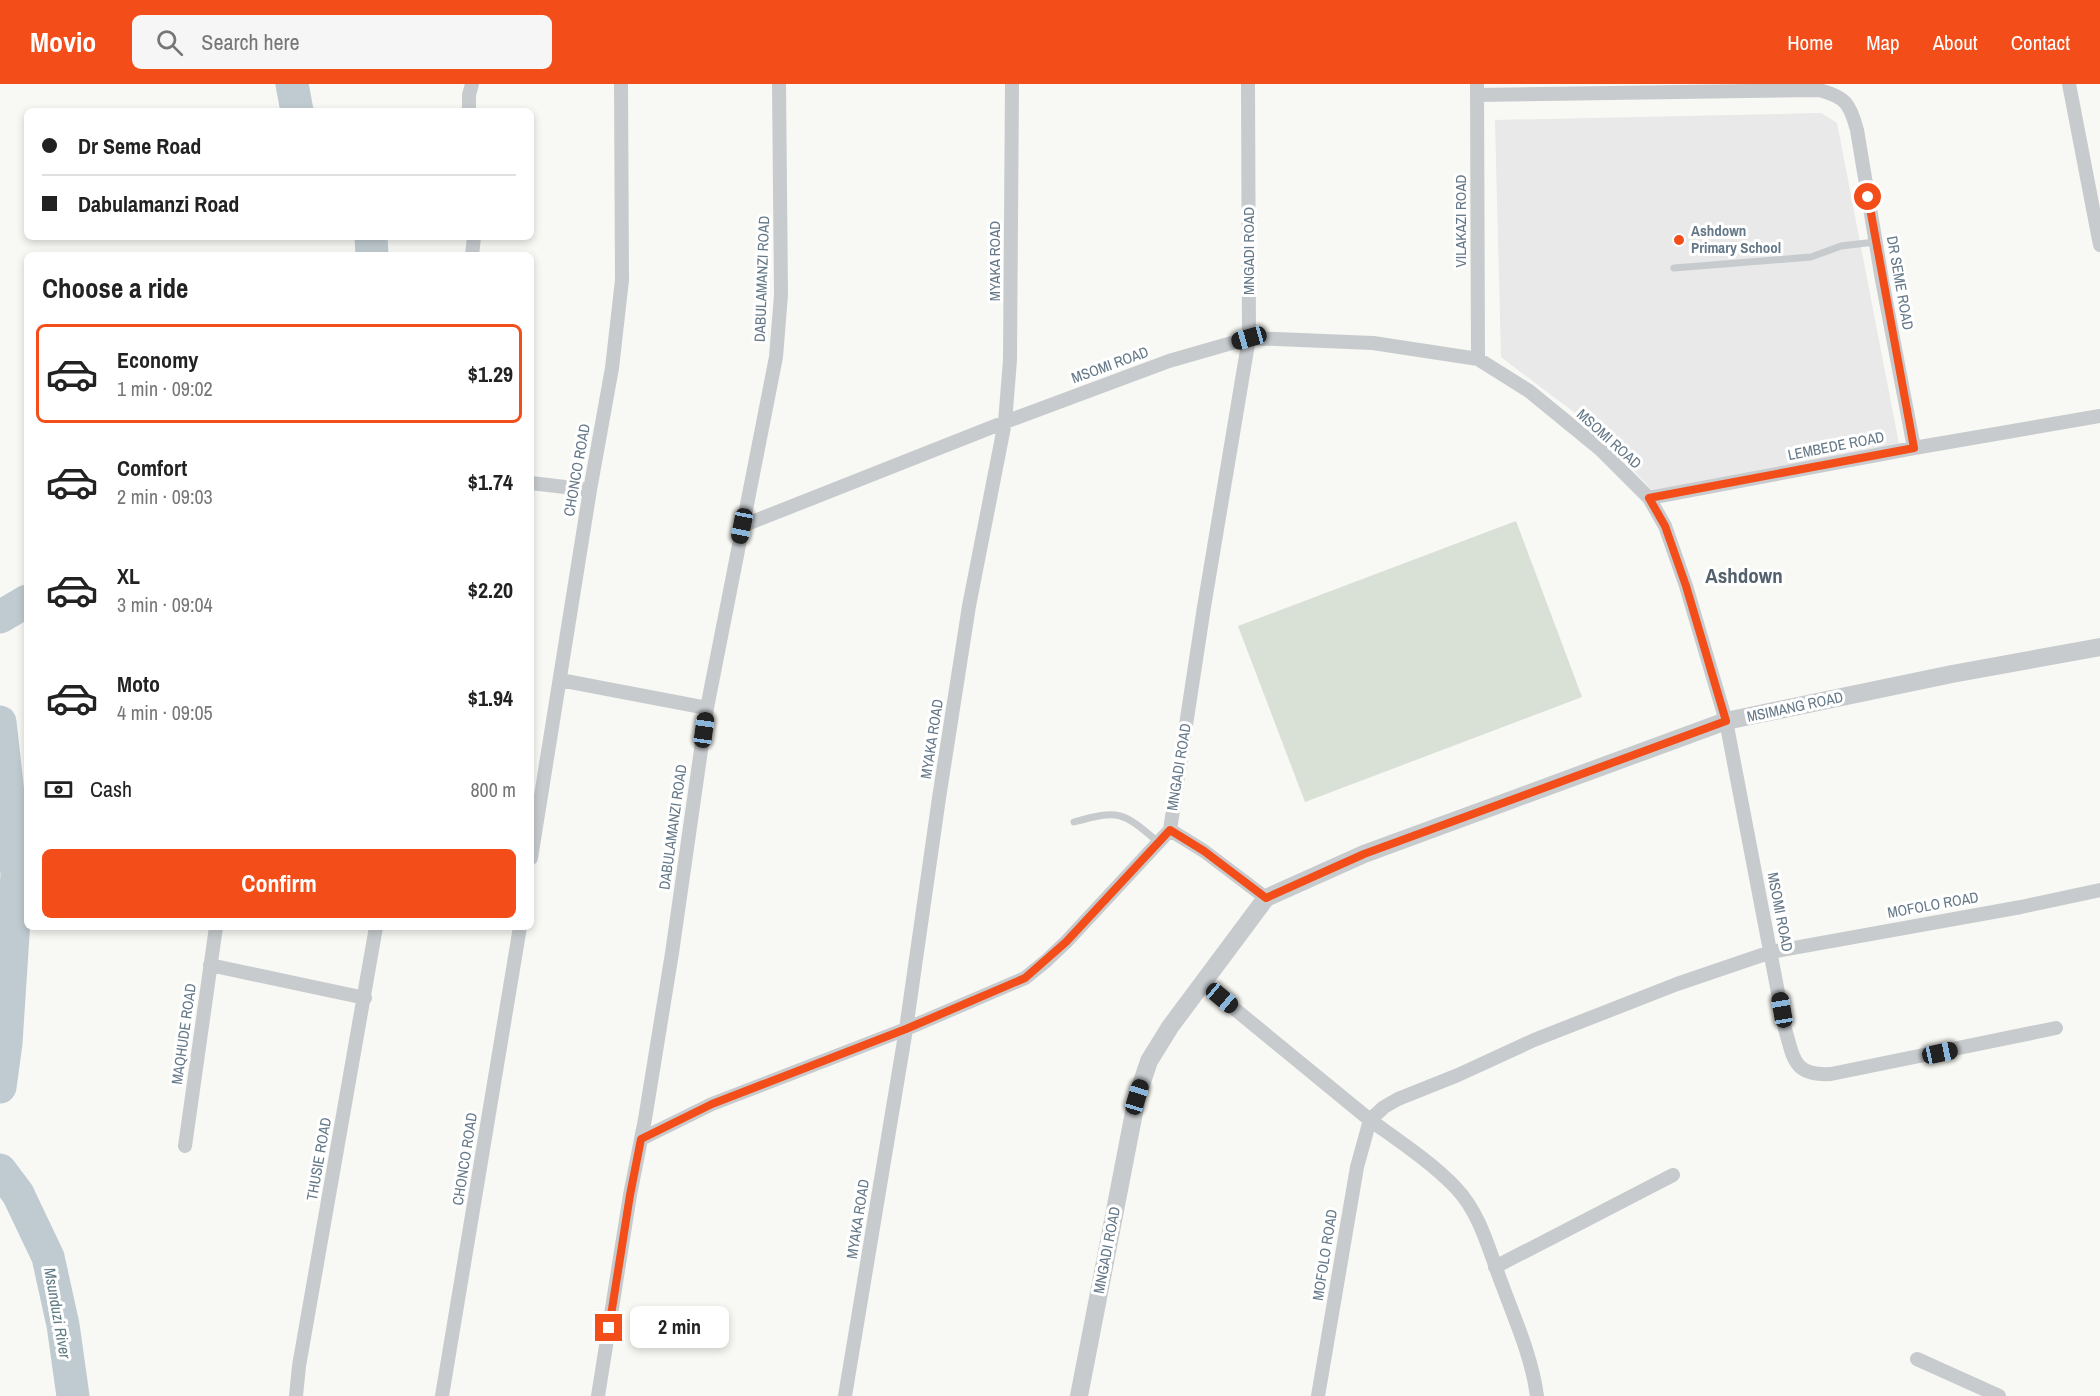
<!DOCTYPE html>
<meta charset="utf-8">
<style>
body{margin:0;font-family:"Archivo Narrow",sans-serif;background:#f6f6f6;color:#222;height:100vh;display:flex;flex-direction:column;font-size:22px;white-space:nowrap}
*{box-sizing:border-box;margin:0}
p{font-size:20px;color:#767676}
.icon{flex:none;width:33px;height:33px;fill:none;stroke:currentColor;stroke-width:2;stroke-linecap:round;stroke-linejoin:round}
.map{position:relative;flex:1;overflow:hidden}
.details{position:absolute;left:24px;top:168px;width:510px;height:678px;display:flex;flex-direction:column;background:#fff;border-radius:9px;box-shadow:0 3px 9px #0003}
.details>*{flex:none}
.banner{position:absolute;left:24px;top:24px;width:510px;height:132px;border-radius:9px;box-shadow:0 3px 9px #0003;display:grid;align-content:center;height:132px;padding:0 18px;background:#fff}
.end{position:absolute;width:27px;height:27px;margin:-14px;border:8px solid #f34d19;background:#fff;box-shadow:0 0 0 3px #fff}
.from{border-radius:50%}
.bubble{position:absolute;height:42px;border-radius:9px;background:#fff;box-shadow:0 3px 9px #0003;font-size:20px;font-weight:700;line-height:42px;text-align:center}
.car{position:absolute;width:18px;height:36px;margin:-18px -9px;border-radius:8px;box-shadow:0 0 4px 2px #0007;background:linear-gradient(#222 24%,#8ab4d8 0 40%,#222 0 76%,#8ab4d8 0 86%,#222 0)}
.banner b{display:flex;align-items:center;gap:21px;height:57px;font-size:22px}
.banner b+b{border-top:2px solid #e0e0e0}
.banner i{width:15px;height:15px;background:#222}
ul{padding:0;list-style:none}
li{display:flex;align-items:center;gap:18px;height:99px;margin:0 12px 9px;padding:0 6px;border:3px solid transparent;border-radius:9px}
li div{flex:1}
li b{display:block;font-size:22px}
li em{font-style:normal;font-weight:700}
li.selected{border-color:#f34d19}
li>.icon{width:54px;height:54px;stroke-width:1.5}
h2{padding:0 18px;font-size:27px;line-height:72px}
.pay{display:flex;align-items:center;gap:15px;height:66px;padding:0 18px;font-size:22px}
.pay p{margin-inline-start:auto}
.primary-button{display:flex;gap:12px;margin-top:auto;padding:12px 18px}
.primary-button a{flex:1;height:69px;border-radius:9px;background:#f34d19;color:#fff;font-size:24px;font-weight:700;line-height:69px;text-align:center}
header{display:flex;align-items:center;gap:36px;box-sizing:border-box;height:84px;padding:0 30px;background:#f34d19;color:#fff}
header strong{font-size:28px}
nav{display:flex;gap:33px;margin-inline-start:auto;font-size:21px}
.search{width:420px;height:54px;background:#f6f6f6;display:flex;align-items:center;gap:15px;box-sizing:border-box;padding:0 21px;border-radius:9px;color:#767676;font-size:22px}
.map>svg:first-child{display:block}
</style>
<header>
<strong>Movio</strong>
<div class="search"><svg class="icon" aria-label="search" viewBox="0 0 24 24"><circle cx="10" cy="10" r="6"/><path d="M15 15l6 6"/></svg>Search here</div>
<nav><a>Home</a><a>Map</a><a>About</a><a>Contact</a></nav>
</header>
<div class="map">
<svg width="2100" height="1312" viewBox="0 0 2100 1312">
<rect width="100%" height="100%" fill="#f8f8f4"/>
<path fill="#e8e9e8" d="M 1821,29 L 1837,39 L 1899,360 L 1653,407 L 1587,338 L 1501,273 L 1495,36 Z"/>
<path fill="#d9e0d5" d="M 1516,437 L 1582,613 L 1305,718 L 1238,542 Z"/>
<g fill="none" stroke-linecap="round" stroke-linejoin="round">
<path stroke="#c0cbd1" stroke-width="33" d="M 292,0 L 297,27
M 371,153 L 372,171
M 0,533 L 27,517
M 0,638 L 17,790 L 6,959 L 0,1003
M 0,1086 L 18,1110 L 48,1173 L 63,1241 L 73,1312"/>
<path stroke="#c7cbce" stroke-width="7" d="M 1674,184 L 1811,173 L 1841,162 L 1875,158
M 1074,738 C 1119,725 1123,728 1158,758"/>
<path stroke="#c7cbce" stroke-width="14" d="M 1477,0 L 1478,275
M 2069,0 L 2100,161
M 1477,11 L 1819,6 C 1846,13 1850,20 1857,46 L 1882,196 L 1914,364
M 469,27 L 469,11 L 472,0
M 472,171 L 474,153
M 531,399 L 590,406
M 1649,414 L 1914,364 L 2100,332
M 742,442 L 1005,338 L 1169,277 L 1249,254 L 1373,259 L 1478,275 L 1529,307 L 1600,365 L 1649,414 L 1665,442 L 1686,502 L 1726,637 L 1785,945 C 1794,976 1794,992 1831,990 L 2056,944
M 560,596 L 707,624
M 1170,746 L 1204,523 L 1249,254 L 1248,0
M 1170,746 L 1204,767 L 1266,814
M 531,774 L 590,406 L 612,284 L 622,196 L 621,0
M 210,881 L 365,914
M 1203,899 L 1370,1036 C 1399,1057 1431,1078 1456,1104 C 1481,1130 1490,1170 1503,1203 C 1516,1238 1532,1274 1537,1312
M 1370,1036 L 1384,1023 L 1398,1015 L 1458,991 L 1534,956 L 1677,900 L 1771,868 L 2021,823 L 2100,806
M 641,1055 L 712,1020 L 906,945 L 1025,894 L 1046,877 L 1066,858 L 1170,746
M 185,1062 L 216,843
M 1495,1183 L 1673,1091
M 1917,1275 L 1999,1312
M 296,1312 L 299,1282 L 376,843
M 442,1312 L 520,843
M 598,1312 L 630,1111 L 645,1035 L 672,869 L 707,624 L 776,273 L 781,211 L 779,0
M 845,1312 L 906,945 L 939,714 L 969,522 L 1005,338 L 1010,276 L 1012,0
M 1318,1312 L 1357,1083 L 1370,1036"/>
<path stroke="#c7cbce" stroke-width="18" d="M 1079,1312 L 1137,1013 L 1149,977 L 1170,943 L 1266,814 L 1364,770 L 1726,637 L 1952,590 L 2100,563"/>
</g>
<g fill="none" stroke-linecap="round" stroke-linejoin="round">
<path stroke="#f34d19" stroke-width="8" d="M 609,1244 L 630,1111 L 641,1055 L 712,1020 L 906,945 L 1025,894 L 1066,858 L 1170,746 L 1204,767 L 1266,814 L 1364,770 L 1726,637 L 1686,502 L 1665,442 L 1649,414 L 1914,364 L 1868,113"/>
</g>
<circle fill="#f34d19" stroke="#fff" stroke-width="2" cx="1679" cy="156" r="6"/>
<g text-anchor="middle" stroke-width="6" stroke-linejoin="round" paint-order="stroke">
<g font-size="15" fill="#647888" stroke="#fff">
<text transform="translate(1461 137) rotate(-90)" y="5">VILAKAZI ROAD</text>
<text transform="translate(1249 167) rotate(-90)" y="5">MNGADI ROAD</text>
<text transform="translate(995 177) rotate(-90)" y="5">MYAKA ROAD</text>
<text transform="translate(762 195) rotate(-88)" y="5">DABULAMANZI ROAD</text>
<text transform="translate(1900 199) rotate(80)" y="5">DR SEME ROAD</text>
<text transform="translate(1110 281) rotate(-20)" y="5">MSOMI ROAD</text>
<text transform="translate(1609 355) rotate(42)" y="5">MSOMI ROAD</text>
<text transform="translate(1836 362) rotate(-11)" y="5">LEMBEDE ROAD</text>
<text transform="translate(577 386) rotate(-80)" y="5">CHONCO ROAD</text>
<text transform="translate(1795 623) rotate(-12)" y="5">MSIMANG ROAD</text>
<text transform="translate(932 655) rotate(-81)" y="5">MYAKA ROAD</text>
<text transform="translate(1179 683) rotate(-81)" y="5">MNGADI ROAD</text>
<text transform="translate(673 743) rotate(-82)" y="5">DABULAMANZI ROAD</text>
<text transform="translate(1933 821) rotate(-10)" y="5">MOFOLO ROAD</text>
<text transform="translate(1780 828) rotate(79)" y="5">MSOMI ROAD</text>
<text transform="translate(184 950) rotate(-82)" y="5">MAQHUDE ROAD</text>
<text transform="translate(319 1075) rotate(-80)" y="5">THUSIE ROAD</text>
<text transform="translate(465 1075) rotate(-81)" y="5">CHONCO ROAD</text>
<text transform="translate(858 1135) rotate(-81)" y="5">MYAKA ROAD</text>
<text transform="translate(1107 1166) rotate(-79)" y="5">MNGADI ROAD</text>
<text transform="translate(1325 1171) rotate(-81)" y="5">MOFOLO ROAD</text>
</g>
<g font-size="15" font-weight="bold" fill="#647888" stroke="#fff" text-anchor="start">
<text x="1691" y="152">Ashdown<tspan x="1691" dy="17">Primary School</tspan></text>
</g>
<g font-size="16" font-style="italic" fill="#5f7a84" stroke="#fff">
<text transform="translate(58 1229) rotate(80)" y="6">Msunduzi River</text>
</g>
<g font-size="21" font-weight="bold" fill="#53616d" stroke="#fff">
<text x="1744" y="499">Ashdown</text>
</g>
</g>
</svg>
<i class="end from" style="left:1868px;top:113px"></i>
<i class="end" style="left:609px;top:1244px"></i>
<div class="bubble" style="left:630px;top:1222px;width:99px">2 min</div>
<i class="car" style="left:1249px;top:254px;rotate:254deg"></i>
<i class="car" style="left:742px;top:442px;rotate:191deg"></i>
<i class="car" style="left:704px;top:646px;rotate:8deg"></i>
<i class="car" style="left:1222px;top:914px;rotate:130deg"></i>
<i class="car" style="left:1782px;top:926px;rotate:350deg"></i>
<i class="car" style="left:1940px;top:969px;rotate:78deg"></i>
<i class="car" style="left:1137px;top:1013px;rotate:17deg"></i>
<div class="banner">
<b><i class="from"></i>Dr Seme Road</b>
<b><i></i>Dabulamanzi Road</b>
</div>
<section class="details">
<h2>Choose a ride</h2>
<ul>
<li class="selected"><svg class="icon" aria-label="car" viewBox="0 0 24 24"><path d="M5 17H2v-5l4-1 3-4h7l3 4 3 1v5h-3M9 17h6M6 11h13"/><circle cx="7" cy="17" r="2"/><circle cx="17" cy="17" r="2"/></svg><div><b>Economy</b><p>1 min · 09:02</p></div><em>$1.29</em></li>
<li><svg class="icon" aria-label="car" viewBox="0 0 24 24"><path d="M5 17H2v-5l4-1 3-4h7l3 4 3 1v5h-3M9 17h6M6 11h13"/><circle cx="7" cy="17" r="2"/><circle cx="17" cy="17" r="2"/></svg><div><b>Comfort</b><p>2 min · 09:03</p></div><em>$1.74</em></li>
<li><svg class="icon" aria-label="car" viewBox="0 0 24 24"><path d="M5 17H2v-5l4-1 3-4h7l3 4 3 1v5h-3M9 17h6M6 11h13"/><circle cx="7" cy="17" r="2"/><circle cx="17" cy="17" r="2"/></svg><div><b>XL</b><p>3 min · 09:04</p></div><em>$2.20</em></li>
<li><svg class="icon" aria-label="car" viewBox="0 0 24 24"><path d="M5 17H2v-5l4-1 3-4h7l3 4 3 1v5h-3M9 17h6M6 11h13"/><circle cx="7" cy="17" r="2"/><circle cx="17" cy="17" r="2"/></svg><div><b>Moto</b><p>4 min · 09:05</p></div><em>$1.94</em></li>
</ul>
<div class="pay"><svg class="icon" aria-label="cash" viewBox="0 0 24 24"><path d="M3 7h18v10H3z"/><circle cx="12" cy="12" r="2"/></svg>Cash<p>800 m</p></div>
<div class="primary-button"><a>Confirm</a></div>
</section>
</div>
